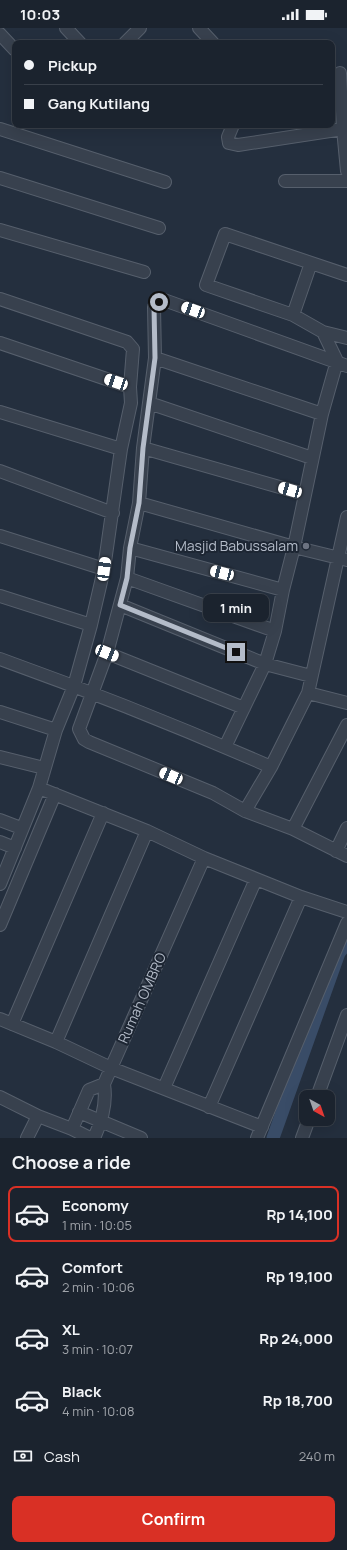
<!DOCTYPE html>
<meta charset="utf-8">
<style>
body{margin:0;font-family:Manrope,sans-serif;background:#282f3a;color:#f1f3f6;height:100vh;display:flex;flex-direction:column;font-size:15px;white-space:nowrap}
*{box-sizing:border-box;margin:0}
p{font-size:13px;color:#a0a4aa}
.icon{flex:none;width:22px;height:22px;fill:none;stroke:currentColor;stroke-width:2;stroke-linecap:round;stroke-linejoin:round}
.map{position:relative;height:1110px;overflow:hidden}
.details{display:flex;flex-direction:column;background:#1b232e;flex:1}
.details>*{flex:none}
.guide{position:absolute;left:12px;top:12px;width:323px;height:88px;border-radius:8px;box-shadow:0 4px 16px #0002,0 0 0 1px #39404a;display:grid;align-content:center;height:88px;padding:0 12px;background:#1b232e}
.needle{width:26px;rotate:140deg}
.buttons{position:absolute;left:299px;top:1062px;display:grid;gap:8px}
.buttons a{display:grid;place-items:center;width:36px;height:36px;border-radius:8px;background:#1b232e;box-shadow:0 4px 16px #0002,0 0 0 1px #39404a;font-size:20px}
.end{position:absolute;width:18px;height:18px;margin:-9px;border:5px solid #b4bcc9;background:#111;box-shadow:0 0 0 2px #111}
.from{border-radius:50%}
.bubble{position:absolute;height:28px;border-radius:8px;background:#1b232e;box-shadow:0 4px 16px #0002,0 0 0 1px #39404a;font-size:13px;font-weight:700;line-height:28px;text-align:center}
.car{position:absolute;width:12px;height:24px;margin:-12px -6px;border-radius:5px;box-shadow:0 0 3px 1px #0007;background:linear-gradient(#fff 24%,#345 0 40%,#fff 0 76%,#345 0 86%,#fff 0)}
.guide b{display:flex;align-items:center;gap:14px;height:38px;font-size:15px}
.guide b+b{border-top:1px solid #39404a}
.guide i{width:10px;height:10px;background:#f1f3f6}
ul{padding:0;list-style:none}
li{display:flex;align-items:center;gap:12px;height:56px;margin:0 8px 6px;padding:0 4px;border:2px solid transparent;border-radius:8px}
li div{flex:1}
li b{display:block;font-size:15px}
li em{font-style:normal;font-weight:700}
li.active{border-color:#d93025}
li>.icon{width:36px;height:36px;stroke-width:1.5}
h2{padding:0 12px;font-size:18px;line-height:48px}
.pay{display:flex;align-items:center;gap:10px;height:44px;padding:0 12px;font-size:15px}
.pay p{margin-inline-start:auto}
.button{display:flex;gap:8px;margin-top:auto;padding:8px 12px}
.button a{flex:1;height:46px;border-radius:8px;background:#d93025;color:#fff;font-size:16px;font-weight:700;line-height:46px;text-align:center}
.status{display:flex;justify-content:space-between;align-items:center;height:28px;padding:0 20px;background:#1b232e;direction:ltr}
.status svg{height:11px;fill:currentColor}
.map>svg:first-child{display:block}
</style>
<div class="status"><b>10:03</b><svg viewBox="0 0 49 12"><path d="M0 12V9h3v3zM5 12V6h3v6zM10 12V3h3v9zM15 12V0h3v12zM26 1h20v11H26zM47 4h2v5h-2z"/></svg></div>
<div class="map">
<svg width="347" height="1110" viewBox="0 0 347 1110">
<rect width="100%" height="100%" fill="#242f3e"/>
<g fill="none" stroke-linecap="round" stroke-linejoin="round">
<path stroke="#394c67" stroke-width="13" d="M 273,1110 L 339,925 L 347,915"/>
<defs>
<path id="minor" d="M 66,0 L 80,15
M 199,0 L 213,15
M 0,6 L 15,22
M 125,15 L 140,0
M 340,45 L 343,101 L 347,143
M 233,97 L 228,109 L 229,115 L 238,117 L 343,101
M 0,101 L 165,154
M 0,150 L 159,200
M 285,153 L 347,153
M 0,202 L 144,244
M 347,247 L 225,206 L 206,257 L 293,287 L 323,304 L 347,310
M 0,271 L 127,314 L 133,321 L 130,359
M 293,287 L 311,235
M 0,315 L 130,359 L 131,375 L 121,421
M 155,330 L 322,386
M 347,338 L 164,272 L 159,274 L 154,279 L 155,330 L 143,420 L 139,475 L 130,520 L 127,550 L 107,625 L 79,701 L 84,711 L 89,714 L 213,765 L 245,783 L 293,801 L 347,828
M 149,375 L 312,430
M 0,384 L 121,421 L 104,541 L 91,597 L 74,658 L 56,702 L 39,760 L 0,856
M 143,420 L 304,466
M 0,443 L 113,485
M 139,475 L 294,519 L 347,532
M 0,508 L 104,541
M 130,520 L 283,562
M 127,550 L 275,603
M 0,568 L 91,597
M 120,577 L 265,636 L 311,648
M 107,625 L 244,680
M 0,631 C 92,664 182,700 271,739
M 308,665 L 347,675
M 0,684 L 56,702
M 225,719 L 265,636 L 275,603 L 283,562 L 294,519 L 322,386 L 337,333 L 323,304
M 0,729 L 44,740
M 39,760 L 147,803 L 204,830 L 301,869 L 347,884
M 245,783 L 271,739 L 308,665 L 347,489
M 0,792 L 21,800
M 293,801 L 347,697
M 0,814 L 15,820
M 336,823 L 347,800
M 0,897 L 55,766
M 0,991 L 56,1014 L 111,1040 L 262,1099
M 12,996 L 103,785
M 56,1014 L 147,803
M 164,1060 L 256,851
M 0,1069 L 38,1088 L 72,1101 L 90,1110
M 317,1069 L 347,987
M 209,1079 L 301,869
M 79,1084 L 141,1110
M 72,1101 L 89,1062 L 104,1056 L 204,830
M 27,1110 L 38,1088
M 94,1110 C 102,1093 107,1075 104,1056
M 257,1110 L 347,895
M 302,1110 L 309,1091"/>
</defs>
<use href="#minor" stroke="#565f6c" stroke-width="14"/>
<use href="#minor" stroke="#38414e" stroke-width="12"/>
</g>
<g fill="none" stroke-linecap="round" stroke-linejoin="round">
<path stroke="#b4bcc9" stroke-width="5" d="M 159,274 L 154,279 L 155,330 L 143,420 L 139,475 L 130,520 L 127,550 L 120,577 L 236,624"/>
</g>
<circle fill="#6b7280" stroke="#1d2633" stroke-width="1.5" cx="306" cy="518" r="4"/>
<g text-anchor="middle" stroke-width="4" stroke-linejoin="round" paint-order="stroke">
<g font-size="14" fill="#b4bcc9" stroke="#1d2633" text-anchor="end">
<text x="298" y="523">Masjid Babussalam</text>
</g>
<g font-size="14" fill="#b4bcc9" stroke="#1d2633">
<text transform="translate(142 970) rotate(-66)" y="5">Rumah OMBRO</text>
</g>
</g>
</svg>
<div class="buttons">
<a><svg class="needle" viewBox="-14 -14 28 28"><path d="M0-13l5 13h-10z" fill="#e53935"/><path d="M0 13l5-13h-10z" fill="#a0a4aa"/></svg></a>
</div>
<i class="end from" style="left:159px;top:274px"></i>
<i class="end" style="left:236px;top:624px"></i>
<div class="bubble" style="left:203px;top:566px;width:66px">1 min</div>
<i class="car" style="left:193px;top:282px;rotate:290deg"></i>
<i class="car" style="left:116px;top:354px;rotate:289deg"></i>
<i class="car" style="left:290px;top:462px;rotate:286deg"></i>
<i class="car" style="left:104px;top:541px;rotate:8deg"></i>
<i class="car" style="left:222px;top:545px;rotate:285deg"></i>
<i class="car" style="left:107px;top:625px;rotate:112deg"></i>
<i class="car" style="left:171px;top:748px;rotate:293deg"></i>
<div class="guide">
<b><i class="from"></i>Pickup</b>
<b><i></i>Gang Kutilang</b>
</div>
</div>
<section class="details">
<h2>Choose a ride</h2>
<ul>
<li class="active"><svg class="icon" aria-label="car" viewBox="0 0 24 24"><path d="M5 17H2v-5l4-1 3-4h7l3 4 3 1v5h-3M9 17h6M6 11h13"/><circle cx="7" cy="17" r="2"/><circle cx="17" cy="17" r="2"/></svg><div><b>Economy</b><p>1 min · 10:05</p></div><em>Rp 14,100</em></li>
<li><svg class="icon" aria-label="car" viewBox="0 0 24 24"><path d="M5 17H2v-5l4-1 3-4h7l3 4 3 1v5h-3M9 17h6M6 11h13"/><circle cx="7" cy="17" r="2"/><circle cx="17" cy="17" r="2"/></svg><div><b>Comfort</b><p>2 min · 10:06</p></div><em>Rp 19,100</em></li>
<li><svg class="icon" aria-label="car" viewBox="0 0 24 24"><path d="M5 17H2v-5l4-1 3-4h7l3 4 3 1v5h-3M9 17h6M6 11h13"/><circle cx="7" cy="17" r="2"/><circle cx="17" cy="17" r="2"/></svg><div><b>XL</b><p>3 min · 10:07</p></div><em>Rp 24,000</em></li>
<li><svg class="icon" aria-label="car" viewBox="0 0 24 24"><path d="M5 17H2v-5l4-1 3-4h7l3 4 3 1v5h-3M9 17h6M6 11h13"/><circle cx="7" cy="17" r="2"/><circle cx="17" cy="17" r="2"/></svg><div><b>Black</b><p>4 min · 10:08</p></div><em>Rp 18,700</em></li>
</ul>
<div class="pay"><svg class="icon" aria-label="cash" viewBox="0 0 24 24"><path d="M3 7h18v10H3z"/><circle cx="12" cy="12" r="2"/></svg>Cash<p>240 m</p></div>
<div class="button"><a>Confirm</a></div>
</section>
